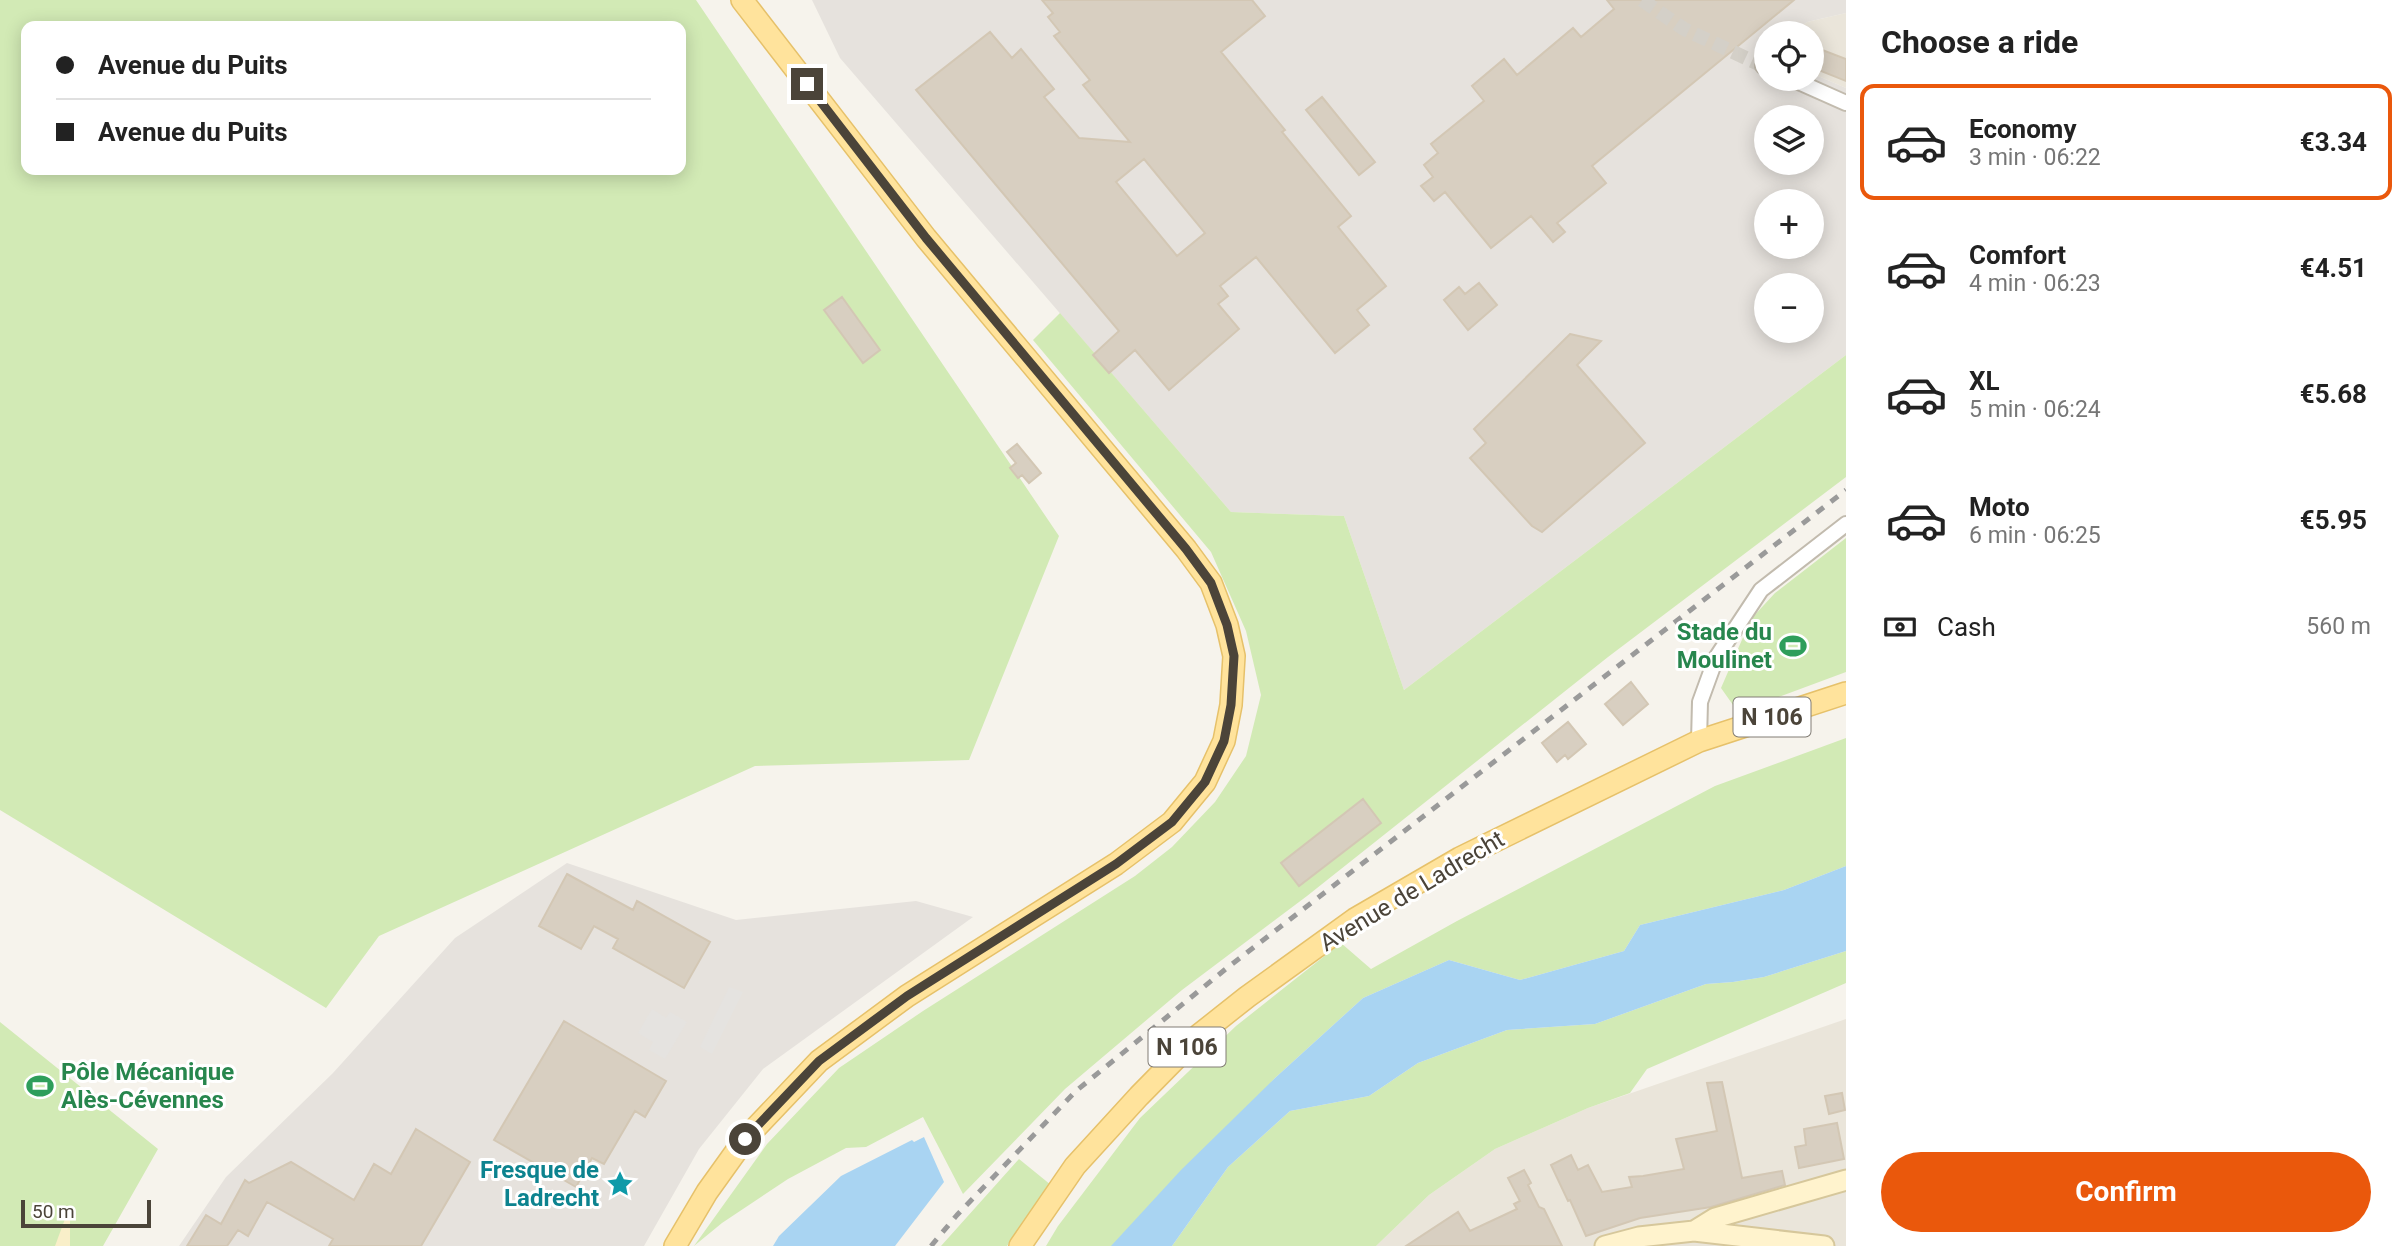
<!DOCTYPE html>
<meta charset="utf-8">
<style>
body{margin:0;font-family:Roboto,sans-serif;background:#f2f2f2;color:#222;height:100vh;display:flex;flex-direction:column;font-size:26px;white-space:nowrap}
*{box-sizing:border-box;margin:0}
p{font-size:23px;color:#767676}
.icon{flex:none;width:38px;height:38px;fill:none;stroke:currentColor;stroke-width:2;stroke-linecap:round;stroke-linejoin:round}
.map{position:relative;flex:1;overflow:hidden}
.sheet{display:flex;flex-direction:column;background:#fff;width:560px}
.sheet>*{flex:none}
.guide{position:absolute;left:21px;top:21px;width:665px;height:154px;border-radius:14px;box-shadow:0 4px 18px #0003;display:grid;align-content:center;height:154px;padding:0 35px;background:#fff}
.tools{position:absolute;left:1754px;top:21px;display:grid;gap:14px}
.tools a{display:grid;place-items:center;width:70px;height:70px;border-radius:50%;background:#fff;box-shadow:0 4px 18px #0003;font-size:35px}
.scale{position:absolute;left:21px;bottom:18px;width:130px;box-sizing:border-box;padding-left:7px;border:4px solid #4b4439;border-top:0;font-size:19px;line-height:24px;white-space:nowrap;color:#4b4439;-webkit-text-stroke:5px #fff;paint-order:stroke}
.end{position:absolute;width:32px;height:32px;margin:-16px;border:9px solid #4b4439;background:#fff;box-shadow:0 0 0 4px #fff}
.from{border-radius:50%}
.guide b{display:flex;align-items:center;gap:24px;height:66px;font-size:26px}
.guide b+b{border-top:2px solid #e0e0e0}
.guide i{width:18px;height:18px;background:#222}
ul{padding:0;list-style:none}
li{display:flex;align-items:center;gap:21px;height:116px;margin:0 14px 10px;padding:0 21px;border:4px solid transparent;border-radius:14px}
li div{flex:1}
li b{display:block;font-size:26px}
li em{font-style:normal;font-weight:700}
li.selected{border-color:#ea580c}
li>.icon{width:63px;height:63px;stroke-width:1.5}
h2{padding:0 35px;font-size:32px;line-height:84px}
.pay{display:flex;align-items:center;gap:18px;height:77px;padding:0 35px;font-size:26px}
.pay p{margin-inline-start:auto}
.cta{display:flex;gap:14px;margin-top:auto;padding:14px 35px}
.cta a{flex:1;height:80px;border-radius:42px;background:#ea580c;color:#fff;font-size:28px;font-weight:700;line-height:80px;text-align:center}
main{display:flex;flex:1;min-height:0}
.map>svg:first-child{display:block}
</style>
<main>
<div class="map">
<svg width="1846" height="1246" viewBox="0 0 1846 1246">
<rect width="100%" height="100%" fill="#f6f3ec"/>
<path fill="#eae5da" d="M 1846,13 L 1846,88 L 1811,73 L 1811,33 L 1792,33 L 1807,22 Z
M 1846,1019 L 1846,1246 L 1376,1246 L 1429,1195 L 1495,1149 L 1588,1108 Z"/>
<path fill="#e6e2dd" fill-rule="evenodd" d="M 812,0 L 1846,0 L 1846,13 L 1807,22 L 1792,33 L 1766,33 L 1765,53 L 1766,79 L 1811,79 L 1811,73 L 1846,88 L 1846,355 L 1404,690 L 1344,516 L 1231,512 L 840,58 ZM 1766,117 L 1811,117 L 1811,163 L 1766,163 ZM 1766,201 L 1811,201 L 1811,247 L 1766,247 ZM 1766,285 L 1811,285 L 1811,331 L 1766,331 Z
M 567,863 L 736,920 L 916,901 L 973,917 L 763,1069 L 699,1149 L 644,1246 L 179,1246 L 226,1177 L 333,1073 L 455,938 Z"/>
<path fill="#d2eab5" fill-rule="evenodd" d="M 0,0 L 696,0 L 1059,536 L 969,760 L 755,766 L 379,936 L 326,1008 L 0,810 ZM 26,26 L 681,26 L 681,170 L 26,170 Z
M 1060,313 L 1231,512 L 1344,516 L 1404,690 L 1846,355 L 1846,477 L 1608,657 L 1307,896 L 1182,990 L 1065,1089 L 963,1194 L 923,1117 L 866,1147 L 846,1148 L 788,1179 L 722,1223 L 694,1246 L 767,1144 L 839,1068 L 923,1011 L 1135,876 L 1172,847 L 1215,802 L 1246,756 L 1261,695 L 1246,631 L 1211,552 L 1033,340 Z
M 1846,538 L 1846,672 L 1738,712 L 1721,688 L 1751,619 L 1775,593 Z
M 1846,738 L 1846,866 L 1784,890 L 1640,925 L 1624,951 L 1520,980 L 1449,960 L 1363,998 L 1275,1078 L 1128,1246 L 1046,1246 L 1058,1226 L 1140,1118 L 1236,1026 L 1341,943 L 1371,969 L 1457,921 L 1715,786 Z
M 1846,951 L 1846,983 L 1647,1069 L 1630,1093 L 1588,1108 L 1495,1149 L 1429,1195 L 1376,1246 L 1172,1246 L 1228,1167 L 1290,1111 L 1369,1096 L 1418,1063 L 1507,1030 L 1595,1024 L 1706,984 L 1733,982 L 1764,977 Z
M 0,1022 L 158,1149 L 103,1246 L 0,1246 Z
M 1019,1159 L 1051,1185 L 1007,1246 L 941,1246 Z"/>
<path fill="#f9efc9" d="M 65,1219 L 70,1220 L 70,1246 L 55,1246 Z"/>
<path fill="#e5e3e0" d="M 729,987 L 743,992 L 712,1054 L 700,1047 Z
M 652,1009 L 666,1018 L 670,1012 L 687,1022 L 665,1059 L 649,1050 L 653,1042 L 638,1033 Z"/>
<path fill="#a9d4f2" d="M 1846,866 L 1846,951 L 1764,977 L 1733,982 L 1706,984 L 1595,1024 L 1507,1030 L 1418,1063 L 1369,1096 L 1290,1111 L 1228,1167 L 1172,1246 L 1111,1246 L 1181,1170 L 1275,1078 L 1363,998 L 1449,960 L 1520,980 L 1624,951 L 1640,925 L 1784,890 Z
M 924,1137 L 944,1182 L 895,1246 L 773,1246 L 779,1236 L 841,1176 L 912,1140 L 914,1142 Z"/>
<path fill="#d8cfc1" stroke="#d3c7b4" stroke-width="2" fill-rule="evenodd" d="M 1042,0 L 1252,0 L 1265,16 L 1221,52 L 1285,130 L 1282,132 L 1351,216 L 1338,227 L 1386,286 L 1357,310 L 1369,325 L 1335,353 L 1256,257 L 1220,286 L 1228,296 L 1218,304 L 1239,329 L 1169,390 L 1135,350 L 1109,373 L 1093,355 L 1119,331 L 916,90 L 990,32 L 1012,58 L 1021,49 L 1054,89 L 1044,97 L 1079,138 L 1130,142 L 1083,85 L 1090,80 L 1054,36 L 1060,32 L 1048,17 L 1053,13 ZM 1144,159 L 1205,233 L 1177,256 L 1116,182 Z
M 1607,0 L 1794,0 L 1592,166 L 1606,183 L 1557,223 L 1565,232 L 1553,242 L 1531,216 L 1491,248 L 1445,192 L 1434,201 L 1421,186 L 1433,177 L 1424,165 L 1438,153 L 1431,144 L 1484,101 L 1472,86 L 1504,59 L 1517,75 L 1573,28 L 1581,37 L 1614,9 Z
M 1817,48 L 1846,59 L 1846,81 L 1811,67 Z
M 1322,97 L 1375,162 L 1359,175 L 1306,110 Z
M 1479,283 L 1497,305 L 1468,330 L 1444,300 L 1459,287 L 1465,294 Z
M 842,297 L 880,350 L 863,363 L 824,310 Z
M 1570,334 L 1601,341 L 1577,365 L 1645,443 L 1542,532 L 1532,526 L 1470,458 L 1486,443 L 1474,429 Z
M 1017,444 L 1041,473 L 1029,483 L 1022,475 L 1018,478 L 1010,468 L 1016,463 L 1007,452 Z
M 1631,682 L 1648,704 L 1623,725 L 1605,704 Z
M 1568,722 L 1586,744 L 1568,759 L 1565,755 L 1557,762 L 1542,743 Z
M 1363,799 L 1381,823 L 1299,886 L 1281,863 Z
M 567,874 L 633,910 L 637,901 L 710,942 L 684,988 L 613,948 L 618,939 L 594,926 L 581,949 L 539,926 Z
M 564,1021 L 666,1081 L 645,1117 L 635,1111 L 604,1164 L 592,1158 L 576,1187 L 494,1140 Z
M 1722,1082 L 1742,1178 L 1782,1171 L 1785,1185 L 1711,1207 L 1640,1218 L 1586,1236 L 1570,1200 L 1568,1201 L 1551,1165 L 1571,1155 L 1578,1170 L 1588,1165 L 1602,1192 L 1632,1187 L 1629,1177 L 1643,1176 L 1684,1169 L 1676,1139 L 1717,1131 L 1707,1083 Z
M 1842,1093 L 1845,1110 L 1829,1114 L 1825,1096 Z
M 1837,1123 L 1844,1159 L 1799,1168 L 1795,1147 L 1806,1145 L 1804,1129 Z
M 416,1129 L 470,1162 L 421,1246 L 329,1246 L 333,1239 L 267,1202 L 248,1236 L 238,1230 L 227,1246 L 187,1246 L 206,1215 L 221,1224 L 245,1180 L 249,1183 L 291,1162 L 354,1200 L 374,1164 L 391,1174 Z
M 1524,1170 L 1531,1183 L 1528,1185 L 1539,1207 L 1544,1209 L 1562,1246 L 1406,1246 L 1458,1212 L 1470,1231 L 1517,1209 L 1514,1204 L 1520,1201 L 1508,1178 Z"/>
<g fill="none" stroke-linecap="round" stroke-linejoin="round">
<path stroke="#d4d0c8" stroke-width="14" stroke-dasharray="14 7" stroke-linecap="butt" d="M 1642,0 L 1684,29 L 1763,66"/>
<defs>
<path id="street" d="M 1763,66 L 1766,67
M 1792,79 L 1846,103
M 1699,741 L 1700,702 L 1716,658 L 1761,590 L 1846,524"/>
<path id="secondary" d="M 1694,1231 L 1715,1218 L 1846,1180
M 1605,1246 L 1639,1237 L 1694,1231 L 1824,1246"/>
<path id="primary" d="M 675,1246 L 707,1192 L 745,1139 L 819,1061 L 907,996 L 1116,864 L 1172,822 L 1205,782 L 1224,741 L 1231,705 L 1234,656 L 1227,625 L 1211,583 L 1186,549 L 926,238 L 742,0
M 1020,1246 L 1075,1166 L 1139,1096 L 1199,1035 L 1247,997 L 1355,919 L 1460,858 L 1699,741 L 1846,693"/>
</defs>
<use href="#street" stroke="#c2bbae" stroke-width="18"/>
<use href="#secondary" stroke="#d6c79b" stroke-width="23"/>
<use href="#primary" stroke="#e6c16a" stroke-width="24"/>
<use href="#street" stroke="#fff" stroke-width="14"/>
<use href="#secondary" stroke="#fff3cd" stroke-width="19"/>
<use href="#primary" stroke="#ffe39c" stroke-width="21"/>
<path stroke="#9a9a9a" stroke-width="5" stroke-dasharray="9 9" stroke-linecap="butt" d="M 931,1246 L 957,1215 L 1076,1091 L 1227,968 L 1846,490"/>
</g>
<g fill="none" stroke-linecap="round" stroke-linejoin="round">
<path stroke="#4b4439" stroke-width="9" d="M 745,1139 L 819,1061 L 907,996 L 1116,864 L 1172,822 L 1205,782 L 1224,741 L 1231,705 L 1234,656 L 1227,625 L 1211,583 L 1186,549 L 926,238 L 807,84"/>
</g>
<defs>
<symbol id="stadium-bare" viewBox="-9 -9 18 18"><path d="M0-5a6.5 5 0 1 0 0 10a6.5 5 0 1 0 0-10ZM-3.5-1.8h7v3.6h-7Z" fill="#2e9e5b" stroke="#fff" stroke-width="2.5" paint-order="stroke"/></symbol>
<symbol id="sight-bare" viewBox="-9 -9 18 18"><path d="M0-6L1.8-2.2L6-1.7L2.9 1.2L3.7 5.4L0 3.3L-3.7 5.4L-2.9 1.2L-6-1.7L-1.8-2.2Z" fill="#0f9aa8" stroke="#fff" stroke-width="2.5" paint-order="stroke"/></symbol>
</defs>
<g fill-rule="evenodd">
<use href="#stadium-bare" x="1774" y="627" width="38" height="38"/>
<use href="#stadium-bare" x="21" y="1067" width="38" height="38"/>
<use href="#sight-bare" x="601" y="1165" width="38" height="38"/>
</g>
<g text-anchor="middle" stroke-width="6" stroke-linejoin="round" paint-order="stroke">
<g fill="#fff" stroke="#817c74" stroke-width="2">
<rect x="1733.5" y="697.5" width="77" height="39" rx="5"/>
<rect x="1148.5" y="1027.5" width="77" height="39" rx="5"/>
</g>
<g font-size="23" font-weight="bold" fill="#4b4439">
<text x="1772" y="725">N 106</text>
<text x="1187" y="1055">N 106</text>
</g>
<g font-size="24" font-weight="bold" fill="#27864d" stroke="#fff" text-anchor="end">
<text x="1772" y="640">Stade du<tspan x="1772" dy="28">Moulinet</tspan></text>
<text x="61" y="1080" text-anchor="start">Pôle Mécanique<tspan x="61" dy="28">Alès-Cévennes</tspan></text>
</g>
<g font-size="24" fill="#4b4439" stroke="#fff">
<text transform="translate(1412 891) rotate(-31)" y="8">Avenue de Ladrecht</text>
</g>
<g font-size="24" font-weight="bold" fill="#0d838f" stroke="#fff" text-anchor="end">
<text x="599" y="1178">Fresque de<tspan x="599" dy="28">Ladrecht</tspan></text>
</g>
</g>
</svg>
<div class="tools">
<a><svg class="icon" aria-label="locate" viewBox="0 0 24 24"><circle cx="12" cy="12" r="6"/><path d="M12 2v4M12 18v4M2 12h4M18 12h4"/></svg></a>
<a><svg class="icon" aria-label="layers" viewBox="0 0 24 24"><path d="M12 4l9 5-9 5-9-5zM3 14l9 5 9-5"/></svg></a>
<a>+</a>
<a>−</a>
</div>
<div class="scale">50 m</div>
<i class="end from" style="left:745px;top:1139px"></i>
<i class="end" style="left:807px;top:84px"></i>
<div class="guide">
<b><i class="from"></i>Avenue du Puits</b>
<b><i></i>Avenue du Puits</b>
</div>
</div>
<section class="sheet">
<h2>Choose a ride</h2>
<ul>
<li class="selected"><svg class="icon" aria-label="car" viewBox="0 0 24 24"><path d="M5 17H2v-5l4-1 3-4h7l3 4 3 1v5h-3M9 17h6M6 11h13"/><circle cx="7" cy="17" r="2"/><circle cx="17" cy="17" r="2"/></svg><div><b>Economy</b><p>3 min · 06:22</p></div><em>€3.34</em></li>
<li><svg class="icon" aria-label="car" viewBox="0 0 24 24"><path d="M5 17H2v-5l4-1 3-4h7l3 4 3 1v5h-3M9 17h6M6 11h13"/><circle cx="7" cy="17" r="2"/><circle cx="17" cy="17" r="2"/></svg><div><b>Comfort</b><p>4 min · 06:23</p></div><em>€4.51</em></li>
<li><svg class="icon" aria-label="car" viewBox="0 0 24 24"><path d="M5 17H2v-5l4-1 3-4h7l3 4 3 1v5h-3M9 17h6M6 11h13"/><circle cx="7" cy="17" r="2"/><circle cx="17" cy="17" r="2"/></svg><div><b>XL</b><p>5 min · 06:24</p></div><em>€5.68</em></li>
<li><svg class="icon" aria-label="car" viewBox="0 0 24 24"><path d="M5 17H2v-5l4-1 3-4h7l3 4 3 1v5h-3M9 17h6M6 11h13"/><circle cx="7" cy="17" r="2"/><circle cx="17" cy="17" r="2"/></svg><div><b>Moto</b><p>6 min · 06:25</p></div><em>€5.95</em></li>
</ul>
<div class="pay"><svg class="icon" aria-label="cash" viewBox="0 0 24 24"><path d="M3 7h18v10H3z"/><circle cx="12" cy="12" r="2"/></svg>Cash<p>560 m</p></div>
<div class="cta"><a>Confirm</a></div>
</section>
</main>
